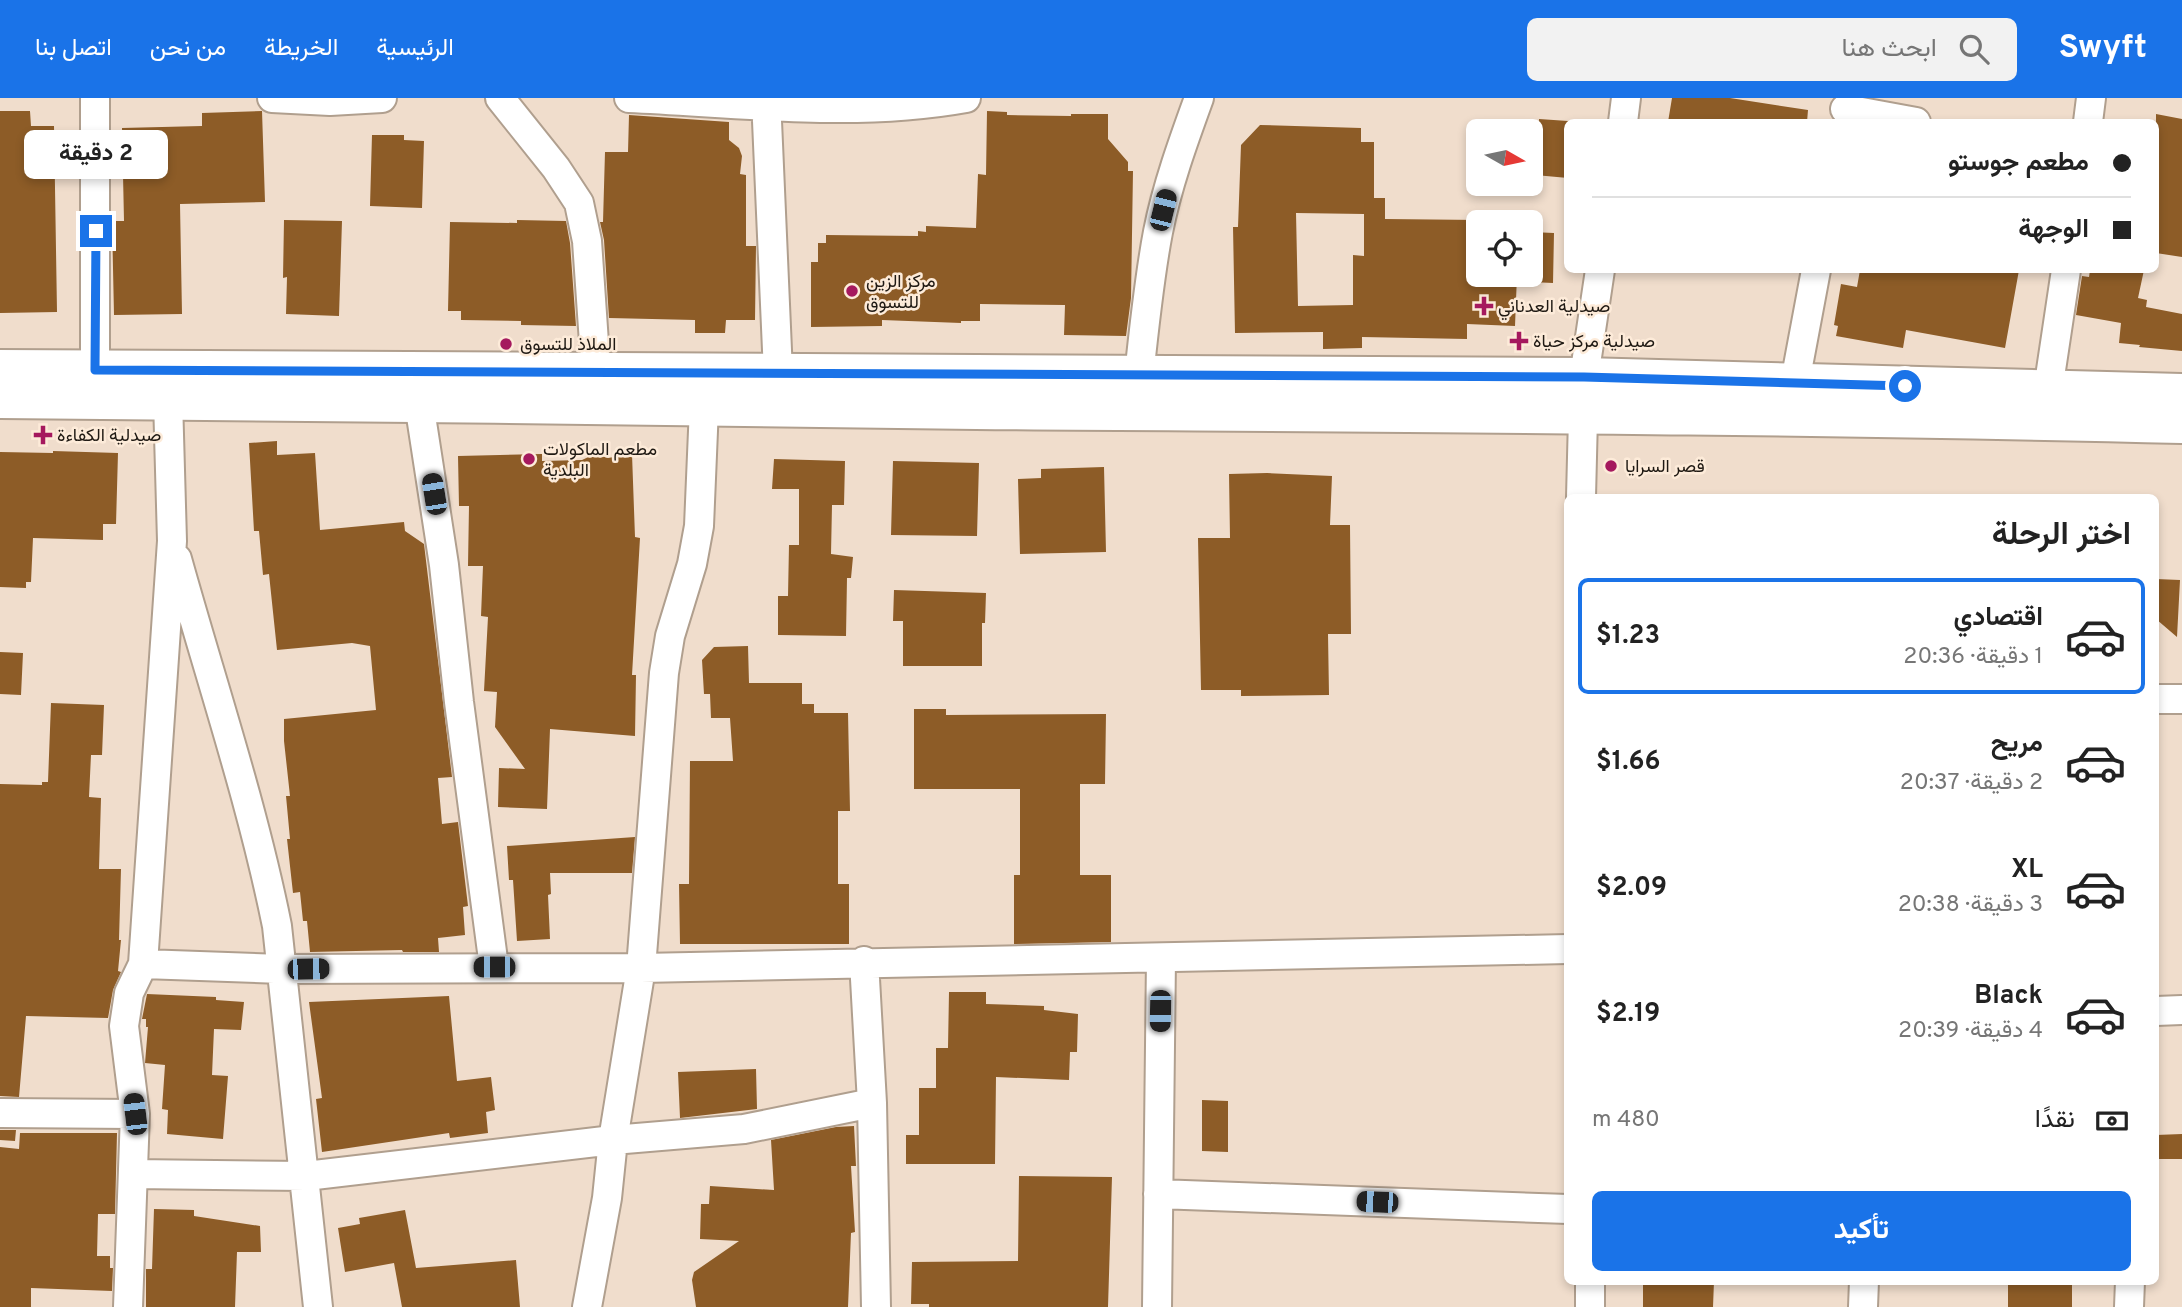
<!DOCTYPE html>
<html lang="ar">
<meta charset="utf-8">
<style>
body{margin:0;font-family:Overpass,Vazirmatn,sans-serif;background:#f2f2f2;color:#222;direction:rtl;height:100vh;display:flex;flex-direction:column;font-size:26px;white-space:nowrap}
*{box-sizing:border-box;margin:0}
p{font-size:23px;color:#767676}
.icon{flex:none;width:38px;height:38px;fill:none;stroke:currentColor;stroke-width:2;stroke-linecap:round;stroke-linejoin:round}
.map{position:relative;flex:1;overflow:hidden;direction:ltr}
.panel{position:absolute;left:1564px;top:396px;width:595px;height:791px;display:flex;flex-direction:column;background:#fff;border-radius:10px;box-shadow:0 4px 10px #0003;direction:rtl}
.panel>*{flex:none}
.hud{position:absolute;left:1564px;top:21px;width:595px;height:154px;border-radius:10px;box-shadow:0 4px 10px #0003;direction:rtl;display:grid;align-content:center;height:154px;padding:0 28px;background:#fff}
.needle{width:46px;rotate:99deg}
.tools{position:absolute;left:1466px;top:21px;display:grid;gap:14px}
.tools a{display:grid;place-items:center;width:77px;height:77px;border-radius:10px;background:#fff;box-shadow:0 4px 10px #0003;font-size:35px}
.end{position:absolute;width:32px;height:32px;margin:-16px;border:9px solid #1a73e8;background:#fff;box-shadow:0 0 0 4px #fff}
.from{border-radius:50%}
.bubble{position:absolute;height:49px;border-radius:10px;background:#fff;box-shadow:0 4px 10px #0003;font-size:23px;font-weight:700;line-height:49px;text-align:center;direction:rtl}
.car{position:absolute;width:21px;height:42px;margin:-21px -10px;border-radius:9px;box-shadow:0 0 5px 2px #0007;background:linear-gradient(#222 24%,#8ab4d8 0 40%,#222 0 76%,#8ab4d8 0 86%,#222 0)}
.hud b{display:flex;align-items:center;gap:24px;height:66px;font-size:26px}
.hud b+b{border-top:2px solid #e0e0e0}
.hud i{width:18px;height:18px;background:#222}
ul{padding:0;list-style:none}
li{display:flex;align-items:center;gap:21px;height:116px;margin:0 14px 10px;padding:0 14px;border:4px solid transparent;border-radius:10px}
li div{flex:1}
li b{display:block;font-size:26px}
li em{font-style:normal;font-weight:700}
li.active{border-color:#1a73e8}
li>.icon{width:63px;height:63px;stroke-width:1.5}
h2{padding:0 28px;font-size:32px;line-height:84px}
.pay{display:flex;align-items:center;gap:18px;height:77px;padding:0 28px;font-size:26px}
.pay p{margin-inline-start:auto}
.button{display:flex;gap:14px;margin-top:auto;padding:14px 28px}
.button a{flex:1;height:80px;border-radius:10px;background:#1a73e8;color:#fff;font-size:28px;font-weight:700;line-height:80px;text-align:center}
header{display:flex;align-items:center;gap:42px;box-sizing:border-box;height:98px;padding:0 35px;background:#1a73e8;color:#fff}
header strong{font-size:33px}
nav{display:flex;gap:38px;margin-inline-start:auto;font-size:24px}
.search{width:490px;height:63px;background:#f2f2f2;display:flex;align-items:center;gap:18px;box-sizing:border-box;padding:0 24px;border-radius:10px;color:#767676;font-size:26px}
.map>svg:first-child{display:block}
</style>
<header>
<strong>Swyft</strong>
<div class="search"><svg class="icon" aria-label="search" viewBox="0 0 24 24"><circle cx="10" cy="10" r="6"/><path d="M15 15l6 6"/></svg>ابحث هنا</div>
<nav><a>الرئيسية</a><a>الخريطة</a><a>من نحن</a><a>اتصل بنا</a></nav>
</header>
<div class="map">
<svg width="2182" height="1209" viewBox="0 0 2182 1209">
<rect width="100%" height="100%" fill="#f0ddcc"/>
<path fill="#8d5c27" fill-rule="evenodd" d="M 1672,0 L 1730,0 L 1808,12 L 1807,24 L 1668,24 Z
M 0,13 L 30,13 L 31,28 L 54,28 L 57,214 L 0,215 Z
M 262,13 L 265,104 L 180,106 L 182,216 L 114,217 L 112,123 L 124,123 L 122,30 L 202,28 L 202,15 Z
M 987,13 L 1007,14 L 1007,17 L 1071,18 L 1071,16 L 1108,16 L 1108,41 L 1128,64 L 1128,73 L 1133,73 L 1131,200 L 1126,238 L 1064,237 L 1065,207 L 980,206 L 980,223 L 961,223 L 961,225 L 882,222 L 882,228 L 811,229 L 811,164 L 818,164 L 818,145 L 826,145 L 826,137 L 918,138 L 918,133 L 926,134 L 926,128 L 976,130 L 978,76 L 986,77 Z
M 2156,16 L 2182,21 L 2182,159 L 2156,155 Z
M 629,17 L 729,24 L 729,42 L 739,50 L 742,58 L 740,76 L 746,77 L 746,148 L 756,148 L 755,222 L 726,222 L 725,235 L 695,235 L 695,222 L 609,220 L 604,142 L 600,124 L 603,124 L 605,54 L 628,54 Z
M 1539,21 L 1568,23 L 1568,80 L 1535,77 L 1535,71 L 1531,70 L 1531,27 L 1539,27 Z
M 1260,27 L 1361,30 L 1361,44 L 1374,44 L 1374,100 L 1385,100 L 1385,121 L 1479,122 L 1479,177 L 1517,177 L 1515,228 L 1467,226 L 1467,241 L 1362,239 L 1362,250 L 1323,251 L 1323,234 L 1235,235 L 1233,129 L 1238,129 L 1241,47 ZM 1296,115 L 1364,116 L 1364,158 L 1353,157 L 1353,207 L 1298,208 Z
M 372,37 L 404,37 L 404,42 L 424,43 L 422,110 L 370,108 Z
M 284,122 L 342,123 L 339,218 L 286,216 L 287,179 L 283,180 Z
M 517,122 L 566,123 L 570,145 L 576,228 L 521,227 L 521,223 L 461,222 L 461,213 L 448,213 L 450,124 L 517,125 Z
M 1531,134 L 1554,135 L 1553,185 L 1531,184 Z
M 1860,172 L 2019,172 L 2005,250 L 1906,232 L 1903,250 L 1836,238 L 1838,228 L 1834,227 L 1841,186 L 1857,189 Z
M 2090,172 L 2144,172 L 2138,200 L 2147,202 L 2146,209 L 2182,216 L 2182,253 L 2139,249 L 2140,247 L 2119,245 L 2121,225 L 2076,217 L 2082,178 L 2089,179 Z
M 277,343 L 277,357 L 315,355 L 320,432 L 404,424 L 405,433 L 424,446 L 452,679 L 438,680 L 442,726 L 458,724 L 468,808 L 463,809 L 465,837 L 438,840 L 439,854 L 403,854 L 402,852 L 310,854 L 307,823 L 303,823 L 300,794 L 293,795 L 287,741 L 290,741 L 286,698 L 290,698 L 284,643 L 284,621 L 376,612 L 370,548 L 352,545 L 277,552 L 269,476 L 263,477 L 259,433 L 254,433 L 249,345 Z
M 53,353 L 118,355 L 116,426 L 103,426 L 103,442 L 33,440 L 31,484 L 26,484 L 26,490 L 0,489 L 0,354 L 53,355 Z
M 542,356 L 542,363 L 582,362 L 595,356 L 608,360 L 632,356 L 635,439 L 640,440 L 632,577 L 636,577 L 635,638 L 550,631 L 547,711 L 498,709 L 499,670 L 525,671 L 495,629 L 497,594 L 484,593 L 488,519 L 481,518 L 483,468 L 468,468 L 469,408 L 459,408 L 458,358 Z
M 774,361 L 845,363 L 844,407 L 832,407 L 831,456 L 853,459 L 851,480 L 847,480 L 846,538 L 778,537 L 778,498 L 788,498 L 789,447 L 799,447 L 799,391 L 772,391 Z
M 893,363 L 979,365 L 977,438 L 891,437 Z
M 1104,369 L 1106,454 L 1020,456 L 1018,381 L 1041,380 L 1041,371 Z
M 1267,375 L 1332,378 L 1330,427 L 1350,427 L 1351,536 L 1328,536 L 1329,597 L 1241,598 L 1241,592 L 1201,592 L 1198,440 L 1230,440 L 1229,376 Z
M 2156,481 L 2180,482 L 2177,539 L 2156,521 Z
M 894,492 L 986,495 L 985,525 L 982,525 L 982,568 L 903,568 L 903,523 L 893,523 Z
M 748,548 L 749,585 L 802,585 L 802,606 L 814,606 L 814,615 L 848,615 L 850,713 L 838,713 L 838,786 L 849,786 L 849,846 L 680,846 L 679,786 L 689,786 L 690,663 L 733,663 L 730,620 L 711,620 L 710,596 L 704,596 L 702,562 L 714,549 Z
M 0,554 L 23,555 L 21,597 L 0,596 Z
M 51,605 L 104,607 L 102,657 L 91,657 L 89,699 L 101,700 L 99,771 L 121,771 L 119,842 L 121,842 L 118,873 L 121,874 L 113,892 L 108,920 L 26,918 L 19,999 L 0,998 L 0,686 L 42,687 L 42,684 L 48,684 Z
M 914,611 L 946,611 L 946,617 L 1106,616 L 1105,686 L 1080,686 L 1080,777 L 1111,777 L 1111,844 L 1014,846 L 1014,777 L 1020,777 L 1020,691 L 914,691 Z
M 635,739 L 632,775 L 550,775 L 551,796 L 548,797 L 550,841 L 517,843 L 513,782 L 509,782 L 507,748 Z
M 949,894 L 986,894 L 986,906 L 1044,908 L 1044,912 L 1078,916 L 1077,954 L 1070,954 L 1069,982 L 996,979 L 995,1066 L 906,1066 L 906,1037 L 919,1037 L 919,990 L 936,990 L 936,950 L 948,950 Z
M 147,896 L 216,899 L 216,902 L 244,904 L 241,932 L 214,931 L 212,977 L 228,978 L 223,1041 L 167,1036 L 168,1012 L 162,1011 L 165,967 L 145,965 L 148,929 L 146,929 L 146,921 L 142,921 Z
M 449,898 L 457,983 L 491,979 L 495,1012 L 486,1014 L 488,1035 L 450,1040 L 449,1035 L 322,1054 L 316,1001 L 322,1000 L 309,904 Z
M 756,971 L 757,1011 L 680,1020 L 678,974 Z
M 1202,1002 L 1228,1003 L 1228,1054 L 1202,1053 Z
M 854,1028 L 856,1068 L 851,1068 L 855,1134 L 851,1135 L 848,1209 L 696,1209 L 692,1182 L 694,1174 L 739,1143 L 700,1141 L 701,1106 L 709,1106 L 710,1088 L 774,1092 L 771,1042 L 836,1029 Z
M 0,1032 L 16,1032 L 15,1043 L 0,1042 Z
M 20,1035 L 117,1035 L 115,1116 L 98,1116 L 97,1158 L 110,1158 L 110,1170 L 113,1170 L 112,1193 L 31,1190 L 31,1209 L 0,1209 L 0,1049 L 19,1051 Z
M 2182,1036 L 2182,1061 L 2156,1061 L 2156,1037 Z
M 1019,1078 L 1112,1079 L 1108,1209 L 929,1209 L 929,1206 L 911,1206 L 912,1164 L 1018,1163 Z
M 154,1111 L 194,1112 L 194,1118 L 260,1128 L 261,1154 L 237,1154 L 235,1209 L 146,1209 L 146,1171 L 152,1171 Z
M 405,1112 L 416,1170 L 516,1162 L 520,1209 L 402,1209 L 394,1165 L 345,1174 L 338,1130 L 360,1126 L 359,1120 Z
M 1643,1183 L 1714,1183 L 1713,1209 L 1643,1209 Z
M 2008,1183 L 2072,1183 L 2072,1209 L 2008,1209 Z"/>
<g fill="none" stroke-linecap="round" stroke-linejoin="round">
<defs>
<path id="street" d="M 95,0 L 95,272
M 272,0 L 330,3 L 382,0
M 500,0 L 556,70 L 579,105 L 587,143 L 596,274
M 629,0 C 741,5 855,20 966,0
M 766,0 L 778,275
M 1845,11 L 1916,24
M 1623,24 L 1626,0
M 2088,24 L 2091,0
M 1139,278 C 1144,230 1149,181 1158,134 C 1167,88 1183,44 1199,0
M 1795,284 L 1816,172
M 2048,292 L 2066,172
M 419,305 L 444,467 L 459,604 L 494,869
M 1581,399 L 1584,279 L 1600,172
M 177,461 C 211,583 252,704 277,828 L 318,1209
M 2156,601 L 2182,601
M 864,863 L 872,1005 L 876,1209
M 143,866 L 281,871 L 641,870 L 1568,851
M 2156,913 L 2182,912
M 0,1015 L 135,1016
M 134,1076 L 306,1078 L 613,1042 L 744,1031 L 872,1005
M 1158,1096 L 1568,1111
M 1590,1183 L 1590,1209
M 128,1209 L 135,1016 L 124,928 L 129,895 L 143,866 L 172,443 L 168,301
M 587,1209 L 607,1100 L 613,1042 L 641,870 L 664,575 L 670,538 L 692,466 L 699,428 L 704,309
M 1157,1209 L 1161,860
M 1863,1209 L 1864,1183
M 2129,1209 L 2130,1183"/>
<path id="secondary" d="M 0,271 L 1584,279 L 2182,295
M 0,301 C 325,302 651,309 976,312 C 1378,315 1780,316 2182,326"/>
</defs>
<use href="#street" stroke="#b09f8e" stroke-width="32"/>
<use href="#secondary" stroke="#b09f8e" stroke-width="42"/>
<use href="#street" stroke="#fff" stroke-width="28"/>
<use href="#secondary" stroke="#fff" stroke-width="38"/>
</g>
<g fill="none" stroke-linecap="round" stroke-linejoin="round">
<path stroke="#1a73e8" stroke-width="9" d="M 96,133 L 95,272 L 1584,279 L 1905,288"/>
</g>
<g fill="#a5195e" stroke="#fdebd9" stroke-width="2.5">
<circle cx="852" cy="193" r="7"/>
<path d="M1480.5 197.5h7v7h7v7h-7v7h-7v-7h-7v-7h7z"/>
<path d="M1515.5 232.5h7v7h7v7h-7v7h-7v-7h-7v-7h7z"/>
<circle cx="506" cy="246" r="7"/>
<path d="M39.5 326.5h7v7h7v7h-7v7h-7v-7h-7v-7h7z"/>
<circle cx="529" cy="361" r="7"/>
<circle cx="1611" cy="368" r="7"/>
</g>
<g text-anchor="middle" stroke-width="5" stroke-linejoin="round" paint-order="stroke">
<g font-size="18" fill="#1f1913" stroke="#fdebd9" text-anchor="start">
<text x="866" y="189">مركز الزين<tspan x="866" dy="21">للتسوق</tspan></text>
<text x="1498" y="214">صيدلية العدناني</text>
<text x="1533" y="249">صيدلية مركز حياة</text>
<text x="520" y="252">الملاذ للتسوق</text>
<text x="57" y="343">صيدلية الكفاءة</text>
<text x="543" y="357">مطعم الماكولات<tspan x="543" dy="21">البلدية</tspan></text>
<text x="1625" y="374">قصر السرايا</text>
</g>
</g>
</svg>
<div class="tools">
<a><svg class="needle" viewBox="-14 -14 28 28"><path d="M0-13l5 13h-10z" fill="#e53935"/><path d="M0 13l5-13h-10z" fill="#767676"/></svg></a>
<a><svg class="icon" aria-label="locate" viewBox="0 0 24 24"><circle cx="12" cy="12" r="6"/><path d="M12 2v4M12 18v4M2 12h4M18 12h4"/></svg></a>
</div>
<i class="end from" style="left:1905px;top:288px"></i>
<i class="end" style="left:96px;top:133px"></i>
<div class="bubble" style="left:24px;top:32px;width:144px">2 دقيقة</div>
<i class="car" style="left:1163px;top:112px;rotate:14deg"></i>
<i class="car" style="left:434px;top:396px;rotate:351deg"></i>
<i class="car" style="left:494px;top:869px;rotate:270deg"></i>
<i class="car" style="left:308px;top:871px;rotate:89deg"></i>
<i class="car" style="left:1160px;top:913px;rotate:181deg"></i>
<i class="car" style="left:135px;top:1016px;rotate:353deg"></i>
<i class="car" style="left:1377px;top:1104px;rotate:272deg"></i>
<div class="hud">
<b><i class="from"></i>مطعم جوستو</b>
<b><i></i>الوجهة</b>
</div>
<section class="panel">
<h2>اختر الرحلة</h2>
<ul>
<li class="active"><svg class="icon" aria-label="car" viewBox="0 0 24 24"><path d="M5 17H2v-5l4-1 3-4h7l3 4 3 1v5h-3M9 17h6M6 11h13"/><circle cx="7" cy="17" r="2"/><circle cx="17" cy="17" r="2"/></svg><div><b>اقتصادي</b><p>1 دقيقة · 20:36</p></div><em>$1.23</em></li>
<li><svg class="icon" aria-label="car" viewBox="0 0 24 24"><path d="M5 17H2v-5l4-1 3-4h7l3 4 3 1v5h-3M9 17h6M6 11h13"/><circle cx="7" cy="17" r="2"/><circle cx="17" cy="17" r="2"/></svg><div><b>مريح</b><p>2 دقيقة · 20:37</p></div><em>$1.66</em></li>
<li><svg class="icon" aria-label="car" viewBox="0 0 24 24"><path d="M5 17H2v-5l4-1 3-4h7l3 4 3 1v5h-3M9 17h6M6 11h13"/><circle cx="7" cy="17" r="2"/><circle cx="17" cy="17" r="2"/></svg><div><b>XL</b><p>3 دقيقة · 20:38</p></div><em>$2.09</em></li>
<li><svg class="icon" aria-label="car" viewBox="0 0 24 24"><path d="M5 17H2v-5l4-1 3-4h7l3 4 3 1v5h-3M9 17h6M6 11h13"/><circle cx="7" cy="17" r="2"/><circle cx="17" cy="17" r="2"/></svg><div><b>Black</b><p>4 دقيقة · 20:39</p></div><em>$2.19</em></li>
</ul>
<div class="pay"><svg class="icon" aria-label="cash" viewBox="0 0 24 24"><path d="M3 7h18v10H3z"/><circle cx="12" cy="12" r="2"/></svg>نقدًا<p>480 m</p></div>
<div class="button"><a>تأكيد</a></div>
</section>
</div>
